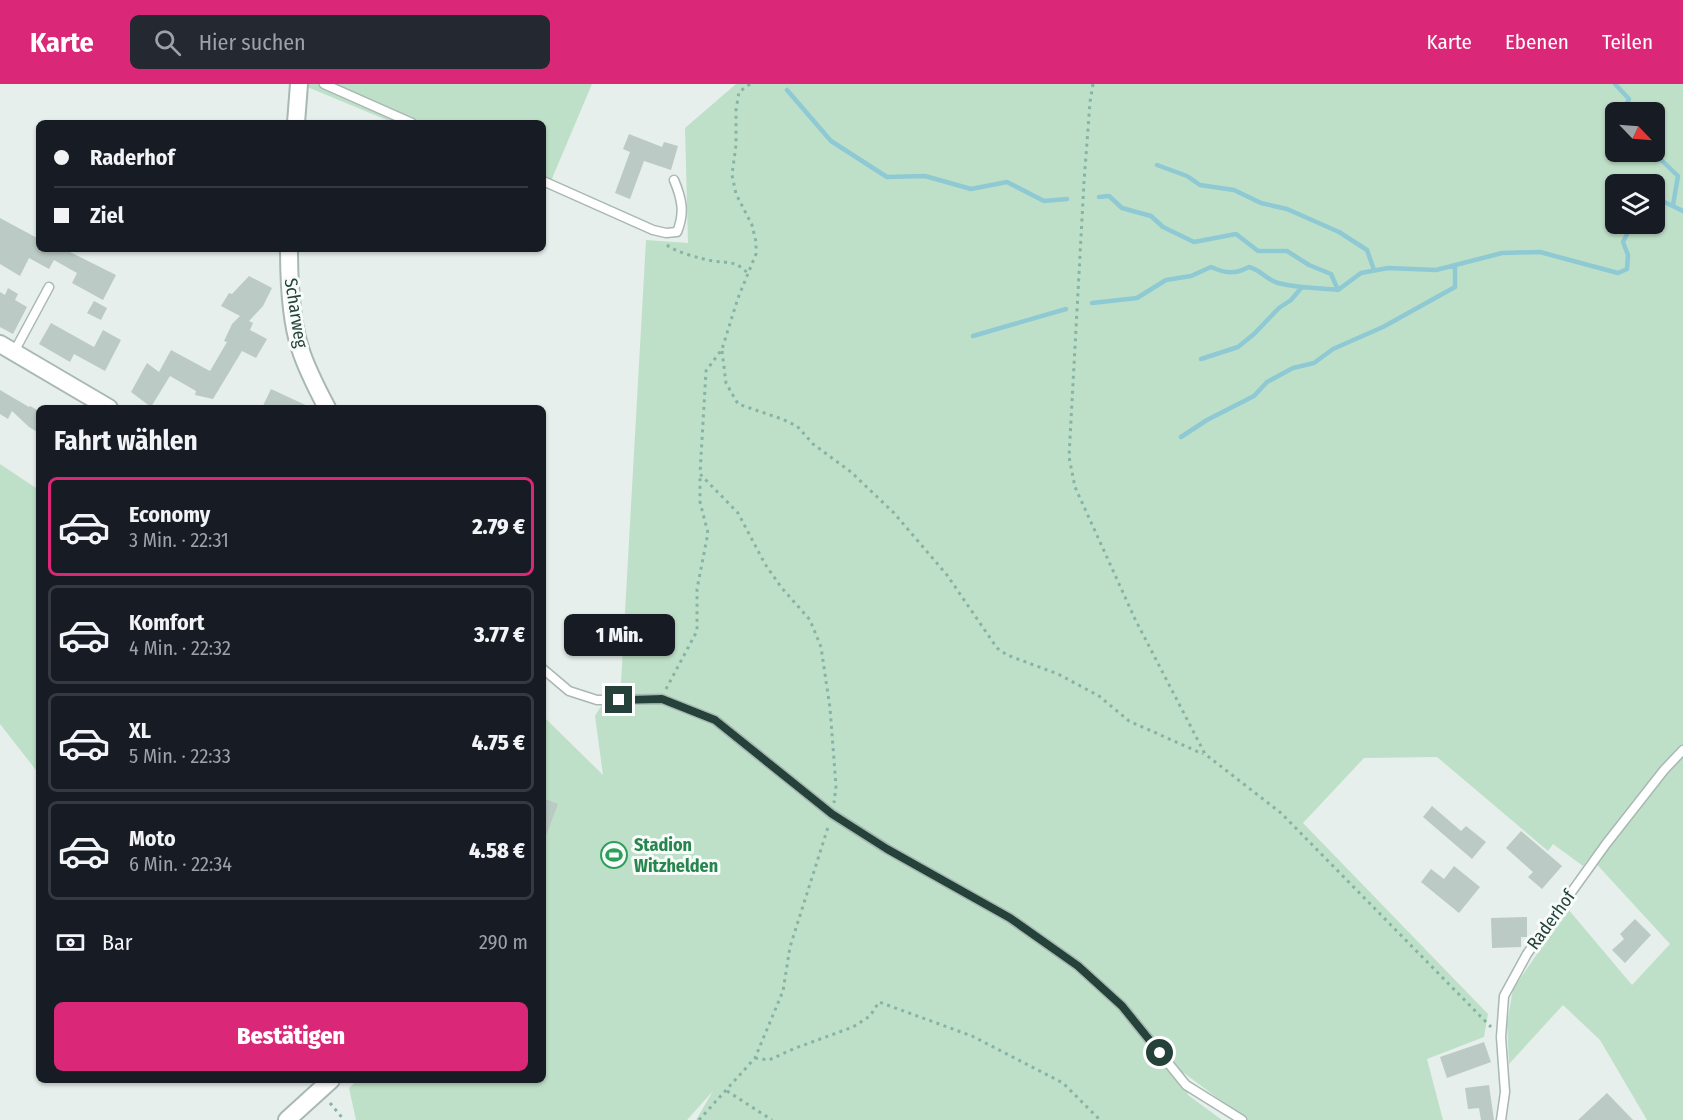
<!DOCTYPE html>
<html lang="de">
<meta charset="utf-8">
<style>
body{margin:0;font-family:"Fira Sans Condensed",sans-serif;background:#242831;color:#f1f3f6;height:100vh;display:flex;flex-direction:column;font-size:22px;white-space:nowrap}
*{box-sizing:border-box;margin:0}
p{font-size:20px;color:#9ea1a6}
.icon{flex:none;width:33px;height:33px;fill:none;stroke:currentColor;stroke-width:2;stroke-linecap:round;stroke-linejoin:round}
.map{position:relative;flex:1;overflow:hidden}
.panel{position:absolute;left:36px;top:321px;width:510px;height:678px;display:flex;flex-direction:column;background:#171b24;border-radius:9px;box-shadow:0 2px 4px #0004}
.panel>*{flex:none}
.guide{position:absolute;left:36px;top:36px;width:510px;height:132px;border-radius:9px;box-shadow:0 2px 4px #0004;display:grid;align-content:center;height:132px;padding:0 18px;background:#171b24}
.needle{width:39px;rotate:115deg}
.tools{position:absolute;left:1605px;top:18px;display:grid;gap:12px}
.tools a{display:grid;place-items:center;width:60px;height:60px;border-radius:9px;background:#171b24;box-shadow:0 2px 4px #0004;font-size:30px}
.end{position:absolute;width:27px;height:27px;margin:-14px;border:8px solid #24423a;background:#fff;box-shadow:0 0 0 3px #fff}
.from{border-radius:50%}
.bubble{position:absolute;height:42px;border-radius:9px;background:#171b24;box-shadow:0 2px 4px #0004;font-size:20px;font-weight:800;line-height:42px;text-align:center}
.guide b{display:flex;align-items:center;gap:21px;height:57px;font-size:22px}
.guide b+b{border-top:2px solid #363941}
.guide i{width:15px;height:15px;background:#f1f3f6}
ul{padding:0;list-style:none}
li{display:flex;align-items:center;gap:18px;height:99px;margin:0 12px 9px;padding:0 6px;border:3px solid #363941;border-radius:9px}
li div{flex:1}
li b{display:block;font-size:22px}
li em{font-style:normal;font-weight:800}
li.selected{border-color:#db2777}
li>.icon{width:54px;height:54px;stroke-width:1.5}
h2{padding:0 18px;font-size:27px;line-height:72px}
.pay{display:flex;align-items:center;gap:15px;height:66px;padding:0 18px;font-size:22px}
.pay p{margin-inline-start:auto}
.button{display:flex;gap:12px;margin-top:auto;padding:12px 18px}
.button a{flex:1;height:69px;border-radius:9px;background:#db2777;color:#fff;font-size:24px;font-weight:800;line-height:69px;text-align:center}
header{display:flex;align-items:center;gap:36px;box-sizing:border-box;height:84px;padding:0 30px;background:#db2777;color:#fff}
header strong{font-size:28px}
nav{display:flex;gap:33px;margin-inline-start:auto;font-size:21px}
.search{width:420px;height:54px;background:#242831;display:flex;align-items:center;gap:15px;box-sizing:border-box;padding:0 21px;border-radius:9px;color:#9ea1a6;font-size:22px}
.map>svg:first-child{display:block}
</style>
<header>
<strong>Karte</strong>
<div class="search"><svg class="icon" aria-label="search" viewBox="0 0 24 24"><circle cx="10" cy="10" r="6"/><path d="M15 15l6 6"/></svg>Hier suchen</div>
<nav><a>Karte</a><a>Ebenen</a><a>Teilen</a></nav>
</header>
<div class="map">
<svg width="1683" height="1036" viewBox="0 0 1683 1036">
<rect width="100%" height="100%" fill="#e6efeb"/>
<path fill="#bfe0c8" fill-rule="evenodd" d="M 305,0 L 592,0 L 548,104 L 543,101 L 543,39 L 394,39 L 305,2 Z
M 736,0 L 1683,0 L 1683,1036 L 1647,1036 L 1600,956 L 1563,921 L 1509,980 L 1507,940 L 1513,905 L 1568,825 L 1632,901 L 1670,860 L 1590,773 L 1583,782 L 1553,760 L 1548,767 L 1437,673 L 1364,674 L 1303,739 L 1488,930 L 1484,953 L 1427,975 L 1443,1036 L 1247,1036 L 1184,989 L 1188,1011 L 1222,1036 L 696,1036 L 713,1007 L 687,1036 L 356,1036 L 349,1004 L 358,996 L 543,996 L 543,632 L 603,691 L 595,632 L 611,606 L 621,599 L 646,156 L 688,159 L 685,44 ZM 1616,28 L 1654,28 L 1654,68 L 1616,68 ZM 1616,100 L 1654,100 L 1654,140 L 1616,140 Z
M 0,380 L 39,406 L 39,690 L 0,640 Z"/>
<g fill="none" stroke-linecap="round" stroke-linejoin="round">
<path stroke="#8ec9d4" stroke-width="4.5" d="M 1615,0 L 1629,15 L 1626,21 L 1630,28
M 787,6 L 831,57 L 887,93 L 925,92 L 971,105 L 1007,98 L 1044,117 L 1067,115
M 1653,68 L 1678,92 L 1673,121
M 1157,81 L 1187,92 L 1200,101 L 1234,106 L 1261,119 L 1287,125 L 1339,148 L 1367,166 L 1374,186
M 1099,113 L 1109,112 L 1122,124 L 1151,132 L 1163,143 L 1194,158 L 1236,150 L 1258,167 L 1287,167 L 1309,181 L 1331,190 L 1338,206 L 1361,189 L 1388,184 L 1436,186 L 1502,169 L 1540,168 L 1618,189 L 1627,185 L 1628,171 L 1623,158 L 1632,140
M 1654,113 L 1683,127
M 1092,219 L 1137,214 L 1166,196 L 1191,192 L 1211,183 C 1225,189 1234,191 1249,183 C 1261,186 1267,196 1278,199 C 1298,204 1318,204 1338,206
M 973,252 L 1066,225
M 1201,275 L 1238,263 L 1254,250 L 1279,224 L 1291,216 L 1302,203
M 1181,353 L 1207,336 L 1254,312 L 1267,298 L 1293,284 L 1314,279 L 1333,265 L 1383,243 L 1455,203 L 1455,181"/>
</g>
<path fill="#bbcac4" d="M 629,50 L 662,63 L 664,58 L 678,62 L 671,86 L 644,77 L 630,115 L 615,109 L 630,68 L 623,65 Z
M 0,134 L 39,155 L 39,165 L 64,165 L 116,191 L 103,216 L 72,199 L 77,189 L 54,176 L 49,185 L 29,174 L 20,192 L 0,180 Z
M 249,192 L 272,204 L 263,222 L 249,237 L 253,239 L 250,246 L 267,255 L 256,274 L 242,267 L 213,315 L 195,311 L 196,307 L 170,292 L 151,323 L 131,308 L 147,279 L 159,288 L 171,266 L 210,287 L 227,258 L 224,257 L 232,240 L 240,232 L 221,222 L 229,209 L 232,210 Z
M 8,204 L 18,210 L 15,216 L 27,223 L 13,250 L 0,243 L 0,208 L 5,211 Z
M 94,217 L 107,224 L 101,236 L 87,229 Z
M 51,239 L 94,263 L 103,246 L 121,256 L 105,287 L 74,270 L 70,278 L 39,260 Z
M 271,305 L 312,324 L 262,324 Z
M 0,306 L 29,323 L 30,322 L 39,327 L 39,349 L 29,343 L 12,327 L 8,335 L 0,330 Z
M 543,714 L 558,720 L 544,757 L 543,757 Z
M 1432,722 L 1461,747 L 1466,742 L 1486,758 L 1472,775 L 1423,733 Z
M 1521,747 L 1562,782 L 1542,805 L 1528,793 L 1533,788 L 1506,764 Z
M 1454,782 L 1480,803 L 1459,829 L 1421,798 L 1431,785 L 1444,795 Z
M 1527,833 L 1527,853 L 1521,853 L 1521,863 L 1492,864 L 1491,834 Z
M 1635,835 L 1651,851 L 1625,879 L 1612,866 L 1624,855 L 1620,850 Z
M 1484,958 L 1491,978 L 1447,994 L 1440,973 Z
M 1489,1001 L 1494,1036 L 1481,1036 L 1479,1024 L 1468,1025 L 1465,1004 Z
M 1607,1009 L 1633,1036 L 1578,1036 Z"/>
<g fill="none" stroke-linecap="round" stroke-linejoin="round">
<defs>
<path id="lane" d="M 324,0 L 412,39
M 543,97 L 653,146 L 666,149 L 677,148 C 685,129 682,115 674,96
M 14,268 L 49,203
M 543,585 L 569,607 L 597,616 L 662,615 L 715,636 L 832,730 L 887,765 L 1010,834 L 1078,882 L 1122,922 L 1186,1001 L 1242,1036
M 1501,1036 L 1505,1008 L 1501,953 L 1504,912 L 1527,870 L 1606,760 L 1664,686 L 1683,666"/>
<path id="street" d="M 296,39 L 299,0
M 289,165 C 289,193 291,237 300,264 C 306,284 317,305 327,324
M 0,260 L 109,324
M 287,1036 L 331,996"/>
</defs>
<use href="#lane" stroke="#a8b8b2" stroke-width="11"/>
<use href="#street" stroke="#a8b8b2" stroke-width="20"/>
<path stroke="#86b3a5" stroke-width="3" stroke-dasharray="3 4.5" stroke-linecap="butt" d="M 750,0 L 739,8 L 736,26 L 736,61 L 732,91 L 736,110 L 752,141 L 756,158 L 756,170 L 738,214 L 722,265 L 706,287 L 700,390 L 738,429 L 765,480 L 781,503 L 810,536 L 821,563 L 830,624 L 836,702 L 834,719
M 1093,0 L 1090,18 L 1084,98 L 1069,373 L 1075,403 L 1135,535 L 1205,670 L 1281,729 L 1491,943
M 667,161 C 675,168 702,175 713,177 C 728,179 738,177 748,190
M 722,267 L 726,299 L 738,320 L 782,335 L 797,342 L 813,360 L 851,388 L 894,429 L 947,491 L 997,564 L 1007,571 L 1058,590 L 1099,612 L 1129,637 L 1203,670
M 666,605 L 697,547 L 697,505 L 708,449 L 700,418 L 700,390
M 755,974 L 769,976 L 793,965 L 853,943 L 870,932 L 879,918 L 972,952 L 1063,999 L 1100,1036
M 727,1007 L 772,1036
M 330,1019 L 344,1036
M 699,1036 L 755,974 L 783,907 L 790,863 L 829,740"/>
<use href="#lane" stroke="#fff" stroke-width="8"/>
<use href="#street" stroke="#fff" stroke-width="16"/>
</g>
<g fill="none" stroke-linecap="round" stroke-linejoin="round">
<path stroke="#24423a" stroke-width="8" d="M 619,616 L 662,615 L 715,636 L 832,730 L 887,765 L 1010,834 L 1078,882 L 1122,922 L 1160,969"/>
</g>
<defs>
<symbol id="stadium-ring" viewBox="-11 -11 22 22"><circle r="9.5" fill="#f7fbf9" stroke="#2e9e5b" stroke-width="1.5"/><path d="M0-5a6.5 5 0 1 0 0 10a6.5 5 0 1 0 0-10ZM-3.5-1.8h7v3.6h-7Z" fill="#2e9e5b"/></symbol>
</defs>
<g fill-rule="evenodd">
<use href="#stadium-ring" x="599" y="756" width="30" height="30"/>
</g>
<g text-anchor="middle" stroke-width="6" stroke-linejoin="round" paint-order="stroke">
<g font-size="18" fill="#24423a" stroke="#f7fbf9">
<text transform="translate(296 229) rotate(81)" y="6">Scharweg</text>
<text transform="translate(1551 836) rotate(-54)" y="6">Raderhof</text>
</g>
<g font-size="18" font-weight="bold" fill="#27864d" stroke="#f7fbf9" text-anchor="start">
<text x="634" y="767">Stadion<tspan x="634" dy="21">Witzhelden</tspan></text>
</g>
</g>
</svg>
<div class="tools">
<a><svg class="needle" viewBox="-14 -14 28 28"><path d="M0-13l5 13h-10z" fill="#e53935"/><path d="M0 13l5-13h-10z" fill="#9ea1a6"/></svg></a>
<a><svg class="icon" aria-label="layers" viewBox="0 0 24 24"><path d="M12 4l9 5-9 5-9-5zM3 14l9 5 9-5"/></svg></a>
</div>
<i class="end from" style="left:1160px;top:969px"></i>
<i class="end" style="left:619px;top:616px"></i>
<div class="bubble" style="left:564px;top:530px;width:111px">1 Min.</div>
<div class="guide">
<b><i class="from"></i>Raderhof</b>
<b><i></i>Ziel</b>
</div>
<section class="panel">
<h2>Fahrt wählen</h2>
<ul>
<li class="selected"><svg class="icon" aria-label="car" viewBox="0 0 24 24"><path d="M5 17H2v-5l4-1 3-4h7l3 4 3 1v5h-3M9 17h6M6 11h13"/><circle cx="7" cy="17" r="2"/><circle cx="17" cy="17" r="2"/></svg><div><b>Economy</b><p>3 Min. · 22:31</p></div><em>2.79 €</em></li>
<li><svg class="icon" aria-label="car" viewBox="0 0 24 24"><path d="M5 17H2v-5l4-1 3-4h7l3 4 3 1v5h-3M9 17h6M6 11h13"/><circle cx="7" cy="17" r="2"/><circle cx="17" cy="17" r="2"/></svg><div><b>Komfort</b><p>4 Min. · 22:32</p></div><em>3.77 €</em></li>
<li><svg class="icon" aria-label="car" viewBox="0 0 24 24"><path d="M5 17H2v-5l4-1 3-4h7l3 4 3 1v5h-3M9 17h6M6 11h13"/><circle cx="7" cy="17" r="2"/><circle cx="17" cy="17" r="2"/></svg><div><b>XL</b><p>5 Min. · 22:33</p></div><em>4.75 €</em></li>
<li><svg class="icon" aria-label="car" viewBox="0 0 24 24"><path d="M5 17H2v-5l4-1 3-4h7l3 4 3 1v5h-3M9 17h6M6 11h13"/><circle cx="7" cy="17" r="2"/><circle cx="17" cy="17" r="2"/></svg><div><b>Moto</b><p>6 Min. · 22:34</p></div><em>4.58 €</em></li>
</ul>
<div class="pay"><svg class="icon" aria-label="cash" viewBox="0 0 24 24"><path d="M3 7h18v10H3z"/><circle cx="12" cy="12" r="2"/></svg>Bar<p>290 m</p></div>
<div class="button"><a>Bestätigen</a></div>
</section>
</div>
